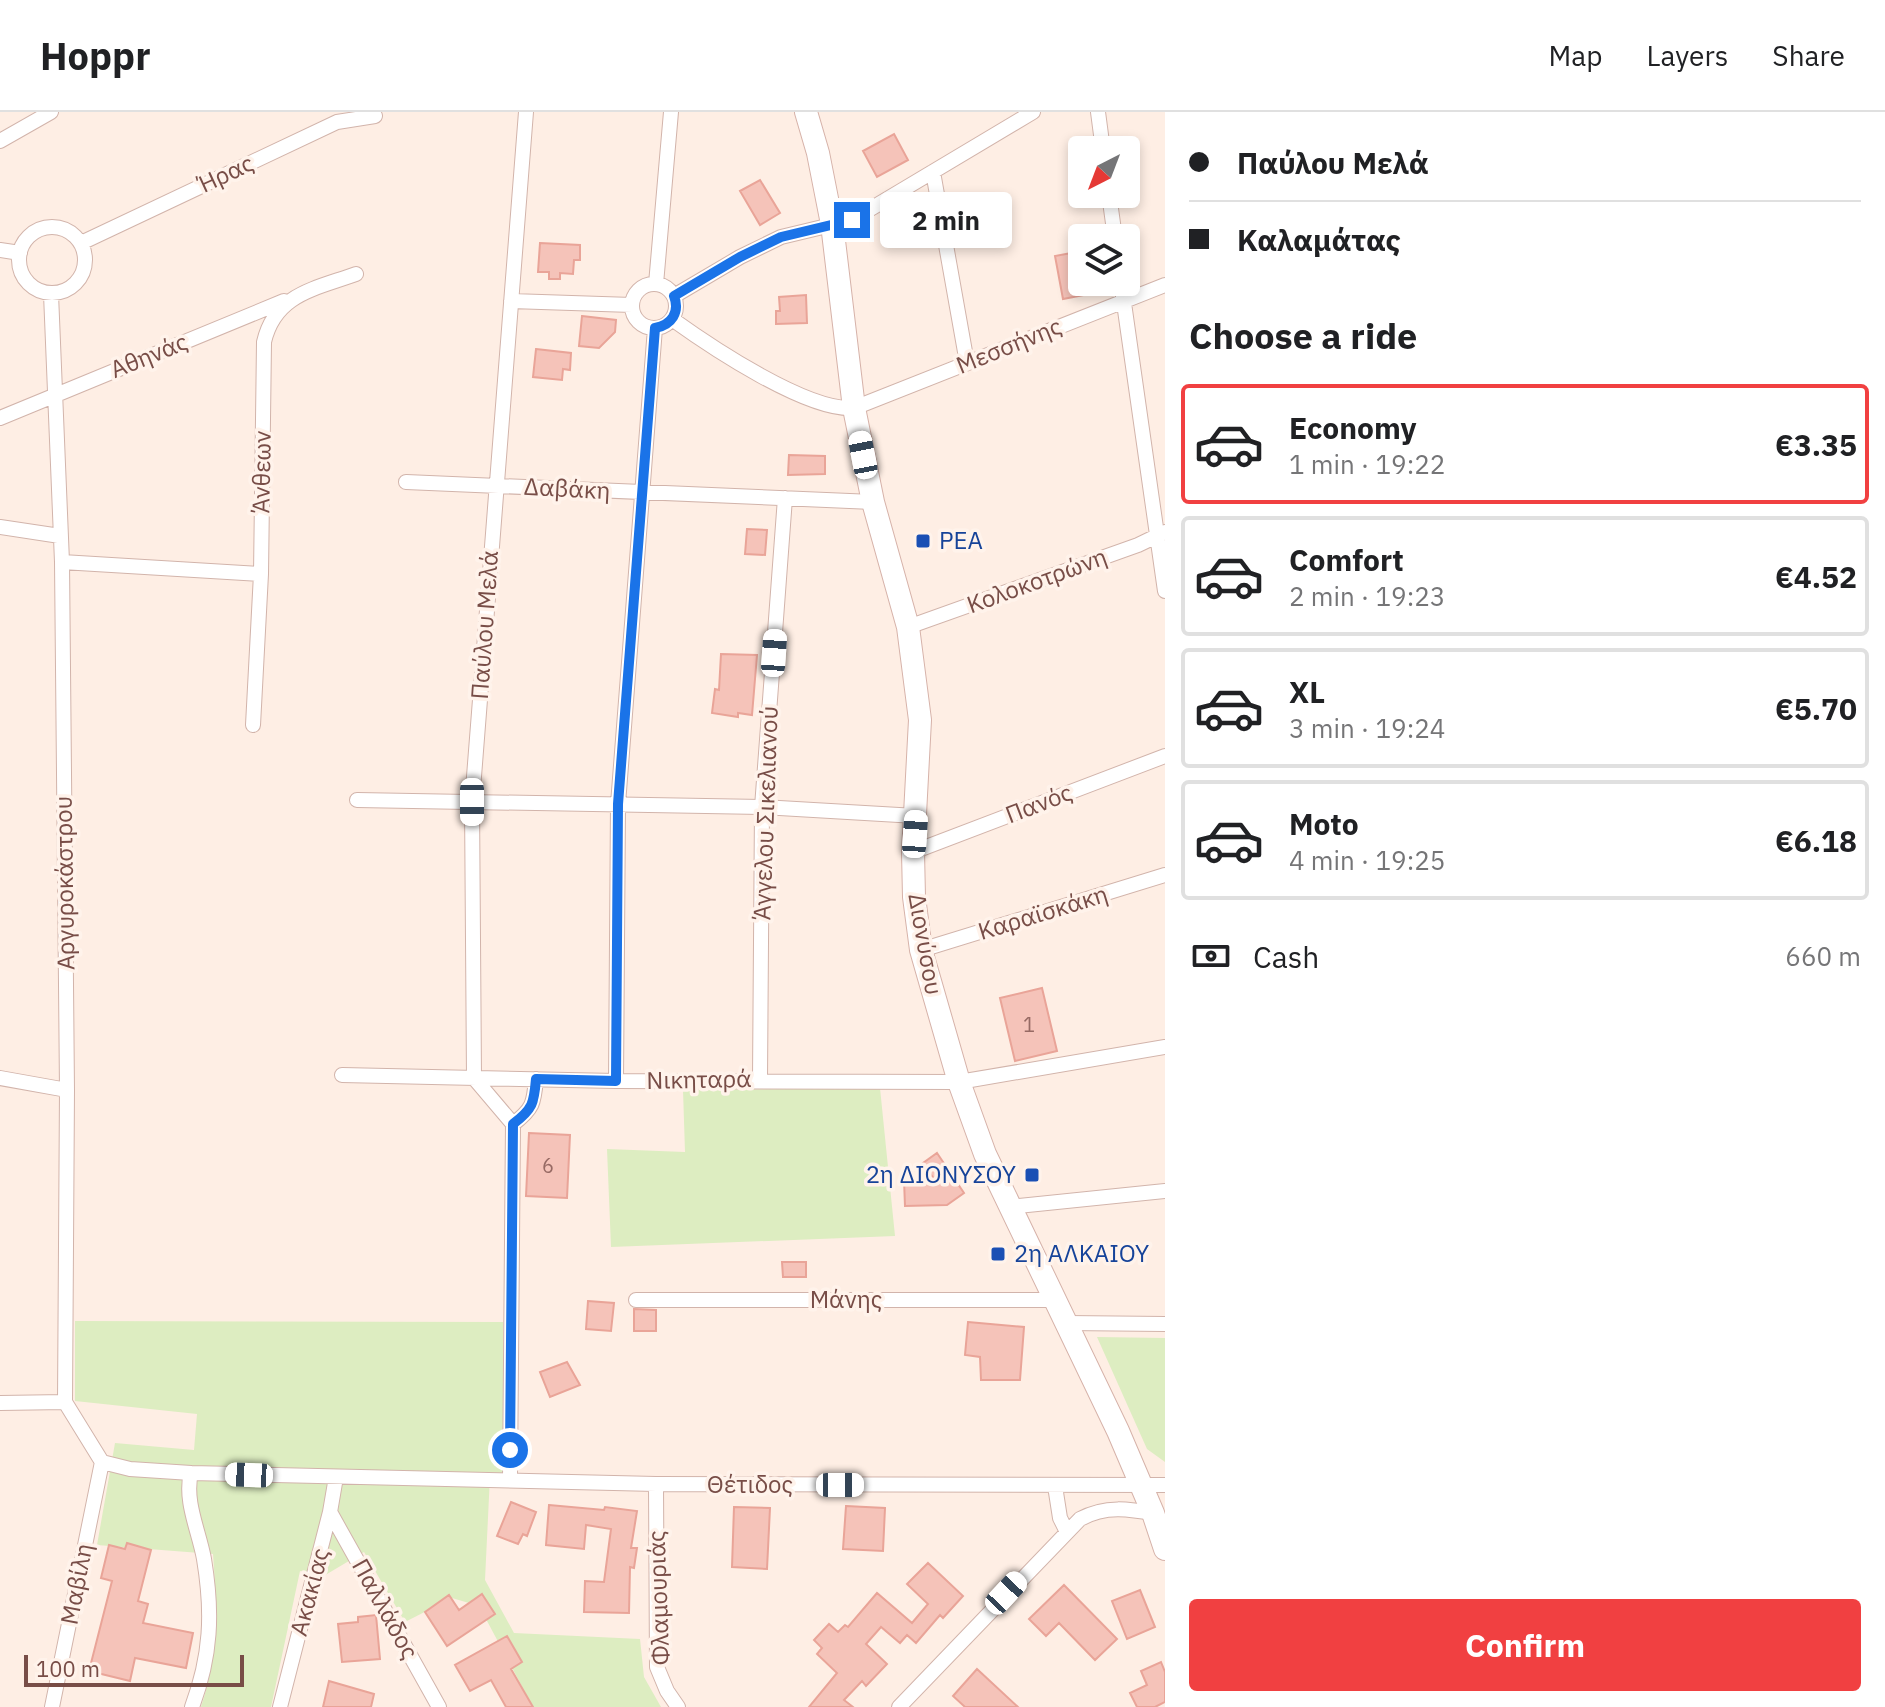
<!DOCTYPE html>
<meta charset="utf-8">
<style>
body{margin:0;font-family:"IBM Plex Sans",sans-serif;background:#f6f6f6;color:#202124;height:100vh;display:flex;flex-direction:column;font-size:30px;white-space:nowrap}
*{box-sizing:border-box;margin:0}
p{font-size:26px;color:#757577}
.icon{flex:none;width:44px;height:44px;fill:none;stroke:currentColor;stroke-width:2;stroke-linecap:round;stroke-linejoin:round}
.map{position:relative;flex:1;overflow:hidden}
.sheet{display:flex;flex-direction:column;background:#fff;width:720px}
.sheet>*{flex:none}
.top-card{display:grid;align-content:center;height:176px;padding:0 24px;background:#fff}
.needle{width:52px;rotate:222deg}
.fabs{position:absolute;left:1068px;top:24px;display:grid;gap:16px}
.fabs a{display:grid;place-items:center;width:72px;height:72px;border-radius:8px;background:#fff;box-shadow:0 4px 12px #0003;font-size:40px}
.scale{position:absolute;left:24px;bottom:20px;width:220px;box-sizing:border-box;padding-left:8px;border:4px solid #784d47;border-top:0;font-size:22px;line-height:28px;white-space:nowrap;color:#784d47;-webkit-text-stroke:6px #fff3eb;paint-order:stroke}
.end{position:absolute;width:36px;height:36px;margin:-18px;border:10px solid #1a73e8;background:#fff;box-shadow:0 0 0 4px #fff}
.from{border-radius:50%}
.bubble{position:absolute;height:56px;border-radius:8px;background:#fff;box-shadow:0 4px 12px #0003;font-size:26px;font-weight:700;line-height:56px;text-align:center}
.car{position:absolute;width:24px;height:48px;margin:-24px -12px;border-radius:10px;box-shadow:0 0 6px 2px #0007;background:linear-gradient(#fff 24%,#345 0 40%,#fff 0 76%,#345 0 86%,#fff 0)}
.top-card b{display:flex;align-items:center;gap:28px;height:76px;font-size:30px}
.top-card b+b{border-top:2px solid #e0e0e0}
.top-card i{width:20px;height:20px;background:#202124}
ul{padding:0;list-style:none}
li{display:flex;align-items:center;gap:24px;height:120px;margin:0 16px 12px;padding:0 8px;border:4px solid #e0e0e0;border-radius:8px}
li div{flex:1}
li b{display:block;font-size:30px}
li em{font-style:normal;font-weight:700}
li.on{border-color:#f14041}
li>.icon{width:72px;height:72px;stroke-width:1.5}
h2{padding:0 24px;font-size:36px;line-height:96px}
.pay{display:flex;align-items:center;gap:20px;height:88px;padding:0 24px;font-size:30px}
.pay p{margin-inline-start:auto}
.button{display:flex;gap:16px;margin-top:auto;padding:16px 24px}
.button a{flex:1;height:92px;border-radius:8px;background:#f14041;color:#fff;font-size:32px;font-weight:700;line-height:92px;text-align:center}
header{display:flex;align-items:center;gap:48px;box-sizing:border-box;height:112px;padding:0 40px;background:#fff;border-bottom:2px solid #e0e0e0}
header strong{font-size:38px}
nav{display:flex;gap:44px;margin-inline-start:auto;font-size:28px}
main{display:flex;flex:1;min-height:0}
.map>svg:first-child{display:block}
</style>
<header>
<strong>Hoppr</strong>
<nav><a>Map</a><a>Layers</a><a>Share</a></nav>
</header>
<main>
<div class="map">
<svg width="1165" height="1595" viewBox="0 0 1165 1595">
<rect width="100%" height="100%" fill="#feeee4"/>
<path fill="#ddedc1" d="M 880,976 L 895,1124 L 611,1135 L 607,1037 L 685,1040 L 683,978 Z
M 75,1209 L 503,1210 L 503,1363 L 490,1364 L 485,1468 L 514,1521 L 640,1527 L 644,1565 L 661,1595 L 533,1595 L 479,1494 L 452,1486 L 405,1510 L 364,1440 L 322,1465 L 300,1459 L 271,1595 L 201,1595 C 218,1544 217,1495 213,1442 L 97,1433 L 115,1331 L 194,1338 L 197,1302 L 75,1289 Z
M 1097,1225 L 1165,1226 L 1165,1350 L 1147,1337 Z"/>
<path fill="#f5c3b9" stroke="#e9a498" stroke-width="2" d="M 894,22 L 908,48 L 877,65 L 863,39 Z
M 760,68 L 780,101 L 760,113 L 740,79 Z
M 540,131 L 580,133 L 580,148 L 574,148 L 573,162 L 560,161 L 560,167 L 549,167 L 549,160 L 538,160 Z
M 1082,139 L 1082,170 L 1097,170 L 1099,180 L 1063,187 L 1055,144 Z
M 806,183 L 807,211 L 776,212 L 776,199 L 780,199 L 779,185 Z
M 582,204 L 616,208 L 615,220 L 599,236 L 579,234 Z
M 536,237 L 571,241 L 570,258 L 563,257 L 562,268 L 533,265 Z
M 789,343 L 825,344 L 825,362 L 788,363 Z
M 747,417 L 767,418 L 765,443 L 745,442 Z
M 721,542 L 757,543 L 752,603 L 738,601 L 738,605 L 712,601 L 715,577 L 719,578 Z
M 1042,876 L 1057,939 L 1015,949 L 1000,886 Z
M 529,1021 L 570,1023 L 567,1086 L 526,1084 Z
M 937,1041 L 964,1081 L 947,1093 L 905,1094 L 904,1068 L 934,1067 L 923,1051 Z
M 782,1150 L 806,1150 L 806,1165 L 783,1165 Z
M 588,1189 L 614,1191 L 611,1219 L 586,1217 Z
M 634,1197 L 656,1198 L 656,1219 L 634,1219 Z
M 968,1210 L 1024,1215 L 1020,1268 L 981,1268 L 980,1245 L 965,1243 Z
M 567,1250 L 580,1273 L 550,1285 L 540,1260 Z
M 511,1390 L 536,1400 L 527,1424 L 523,1422 L 518,1432 L 497,1424 Z
M 549,1393 L 604,1398 L 605,1395 L 637,1399 L 631,1436 L 637,1436 L 634,1456 L 630,1455 L 629,1501 L 584,1500 L 585,1469 L 604,1470 L 611,1417 L 586,1413 L 584,1437 L 546,1433 Z
M 846,1394 L 885,1396 L 883,1439 L 843,1437 Z
M 734,1395 L 770,1396 L 767,1457 L 732,1455 Z
M 127,1431 L 151,1438 L 138,1489 L 148,1492 L 143,1511 L 193,1521 L 186,1556 L 135,1546 L 130,1569 L 89,1559 L 112,1469 L 101,1466 L 109,1433 L 125,1437 Z
M 928,1451 L 963,1484 L 943,1506 L 940,1503 L 916,1531 L 907,1523 L 900,1531 L 881,1515 L 866,1532 L 887,1552 L 866,1574 L 862,1569 L 844,1588 L 853,1595 L 809,1595 L 837,1561 L 817,1542 L 822,1536 L 814,1528 L 829,1512 L 838,1520 L 845,1513 L 848,1515 L 877,1481 L 912,1511 L 928,1492 L 907,1472 Z
M 1064,1473 L 1117,1527 L 1095,1548 L 1059,1511 L 1046,1524 L 1029,1507 Z
M 1140,1478 L 1155,1515 L 1127,1527 L 1112,1489 Z
M 482,1482 L 495,1502 L 447,1534 L 425,1500 L 449,1483 L 459,1498 Z
M 376,1503 L 380,1547 L 342,1550 L 338,1512 L 358,1510 L 358,1505 Z
M 507,1524 L 522,1550 L 511,1557 L 533,1595 L 506,1595 L 491,1568 L 470,1579 L 455,1553 Z
M 1161,1550 L 1165,1560 L 1165,1590 L 1155,1595 L 1137,1595 L 1130,1581 L 1147,1573 L 1141,1559 Z
M 977,1557 L 1018,1595 L 965,1595 L 953,1584 Z
M 329,1569 L 374,1582 L 371,1595 L 323,1595 Z"/>
<g fill="none" stroke-linecap="round" stroke-linejoin="round">
<defs>
<path id="minor" d="M 1098,0 L 1103,38
M 0,29 L 51,0
M 933,60 L 967,251
M 1109,82 L 1115,126
M19 148a33 33 0 1 1 66 0a33 33 0 1 1-66 0Z
M 81,131 L 337,10 L 375,4
M 0,138 L 20,141
M 1121,170 L 1165,479
M 656,172 L 671,0
M632 194a22 22 0 1 1 44 0a22 22 0 1 1-44 0Z
M 51,182 L 62,450 L 67,978 L 65,1290 L 102,1350
M 674,184 L 740,145 L 781,125 L 852,108 L 1033,0
M 511,189 L 632,193
M 672,207 C 711,235 808,300 854,296 L 1165,173
M 0,306 L 284,189
M 406,370 L 873,390
M 0,415 L 60,424
M 62,450 L 261,462
M 908,515 L 1138,433 L 1165,420
M 253,613 L 261,462 L 264,230 C 275,182 315,177 356,162
M 357,688 L 762,695 L 916,704
M 913,740 L 1165,644
M 921,838 L 1165,763
M 342,963 L 616,969 L 959,970 L 1165,935
M 0,966 L 67,978
M 760,967 L 762,695 L 785,386
M 616,969 L 618,692 L 655,216
M 513,1012 C 533,997 534,991 536,967
M 1009,1095 L 1165,1079
M 636,1188 L 1055,1188
M 1066,1211 L 1165,1212
M 0,1291 L 65,1290
M 102,1350 L 130,1357 L 191,1361
M 510,1367 L 513,1012 L 474,966 L 472,690 L 526,0
M 656,1372 L 657,1555 L 667,1579 L 678,1595
M 1055,1374 L 1060,1406 L 1066,1418
M 330,1400 L 439,1595
M 52,1595 L 102,1350
M 192,1595 C 211,1544 213,1501 204,1447 C 199,1419 184,1389 191,1361 L 656,1372 L 1165,1373
M 280,1595 L 330,1400 L 336,1365
M 899,1595 L 1080,1407 C 1106,1393 1129,1397 1157,1402"/>
<path id="secondary" d="M 806,0 L 818,41 L 832,112 L 854,296 L 873,390 L 908,515 L 920,608 L 913,740 L 914,785 L 921,838 L 959,970 L 985,1042 L 1118,1319 L 1153,1401 L 1165,1437"/>
</defs>
<use href="#minor" stroke="#d2b4ab" stroke-width="16"/>
<use href="#secondary" stroke="#d6b2a9" stroke-width="24"/>
<use href="#minor" stroke="#fff" stroke-width="14"/>
<use href="#secondary" stroke="#fff" stroke-width="22"/>
</g>
<g fill="none" stroke-linecap="round" stroke-linejoin="round">
<path stroke="#1a73e8" stroke-width="10" d="M 510,1338 L 513,1012 C 533,997 534,991 536,967 L 616,969 L 618,692 L 655,216 C 672,213 680,200 674,184 L 740,145 L 781,125 L 852,108"/>
</g>
<g fill="#1a4fb4" stroke="#fff3eb" stroke-width="3">
<rect x="915" y="421" width="16" height="16" rx="4"/>
<rect x="1024" y="1055" width="16" height="16" rx="4"/>
<rect x="990" y="1134" width="16" height="16" rx="4"/>
</g>
<g text-anchor="middle" stroke-width="7" stroke-linejoin="round" paint-order="stroke">
<g font-size="20" fill="#976a64">
<text x="1029" y="920">1</text>
<text x="548" y="1061">6</text>
</g>
<g font-size="24" fill="#784d47" stroke="#fff3eb">
<text transform="translate(226 62) rotate(-25)" y="8">Ήρας</text>
<text transform="translate(1009 234) rotate(-22)" y="8">Μεσσήνης</text>
<text transform="translate(149 244) rotate(-22)" y="8">Αθηνάς</text>
<text transform="translate(262 360) rotate(-89)" y="8">Άνθεων</text>
<text transform="translate(567 377) rotate(3)" y="8">Δαβάκη</text>
<text transform="translate(1037 469) rotate(-20)" y="8">Κολοκοτρώνη</text>
<text transform="translate(485 513) rotate(-86)" y="8">Παύλου Μελά</text>
<text transform="translate(1039 692) rotate(-21)" y="8">Πανός</text>
<text transform="translate(766 701) rotate(-88)" y="8">Άγγελου Σικελιανού</text>
<text transform="translate(65 771) rotate(-91)" y="8">Αργυροκάστρου</text>
<text transform="translate(1043 801) rotate(-17)" y="8">Καραϊσκάκη</text>
<text transform="translate(925 832) rotate(80)" y="8">Διονύσου</text>
<text transform="translate(699 968) rotate(-1)" y="8">Νικηταρά</text>
<text x="846" y="1196">Μάνης</text>
<text x="750" y="1381">Θέτιδος</text>
<text transform="translate(77 1472) rotate(-79)" y="8">Μαβίλη</text>
<text transform="translate(310 1480) rotate(-75)" y="8">Ακακίας</text>
<text transform="translate(659 1486) rotate(-92)" y="8">Φλαμουριάς</text>
<text transform="translate(385 1497) rotate(61)" y="8">Παλλάδος</text>
</g>
<g font-size="24" fill="#164399" stroke="#fff3eb" text-anchor="start">
<text x="939" y="437">ΡΕΑ</text>
<text x="1016" y="1071" text-anchor="end">2η ΔΙΟΝΥΣΟΥ</text>
<text x="1014" y="1150">2η ΑΛΚΑΙΟΥ</text>
</g>
</g>
</svg>
<div class="fabs">
<a><svg class="needle" viewBox="-14 -14 28 28"><path d="M0-13l5 13h-10z" fill="#e53935"/><path d="M0 13l5-13h-10z" fill="#757577"/></svg></a>
<a><svg class="icon" aria-label="layers" viewBox="0 0 24 24"><path d="M12 4l9 5-9 5-9-5zM3 14l9 5 9-5"/></svg></a>
</div>
<div class="scale">100 m</div>
<i class="end from" style="left:510px;top:1338px"></i>
<i class="end" style="left:852px;top:108px"></i>
<div class="bubble" style="left:880px;top:80px;width:132px">2 min</div>
<i class="car" style="left:863px;top:343px;rotate:349deg"></i>
<i class="car" style="left:774px;top:541px;rotate:4deg"></i>
<i class="car" style="left:472px;top:690px;rotate:180deg"></i>
<i class="car" style="left:915px;top:722px;rotate:4deg"></i>
<i class="car" style="left:249px;top:1363px;rotate:272deg"></i>
<i class="car" style="left:840px;top:1373px;rotate:90deg"></i>
<i class="car" style="left:1006px;top:1481px;rotate:43deg"></i>
</div>
<section class="sheet">
<div class="top-card">
<b><i class="from"></i>Παύλου Μελά</b>
<b><i></i>Καλαμάτας</b>
</div>
<h2>Choose a ride</h2>
<ul>
<li class="on"><svg class="icon" aria-label="car" viewBox="0 0 24 24"><path d="M5 17H2v-5l4-1 3-4h7l3 4 3 1v5h-3M9 17h6M6 11h13"/><circle cx="7" cy="17" r="2"/><circle cx="17" cy="17" r="2"/></svg><div><b>Economy</b><p>1 min · 19:22</p></div><em>€3.35</em></li>
<li><svg class="icon" aria-label="car" viewBox="0 0 24 24"><path d="M5 17H2v-5l4-1 3-4h7l3 4 3 1v5h-3M9 17h6M6 11h13"/><circle cx="7" cy="17" r="2"/><circle cx="17" cy="17" r="2"/></svg><div><b>Comfort</b><p>2 min · 19:23</p></div><em>€4.52</em></li>
<li><svg class="icon" aria-label="car" viewBox="0 0 24 24"><path d="M5 17H2v-5l4-1 3-4h7l3 4 3 1v5h-3M9 17h6M6 11h13"/><circle cx="7" cy="17" r="2"/><circle cx="17" cy="17" r="2"/></svg><div><b>XL</b><p>3 min · 19:24</p></div><em>€5.70</em></li>
<li><svg class="icon" aria-label="car" viewBox="0 0 24 24"><path d="M5 17H2v-5l4-1 3-4h7l3 4 3 1v5h-3M9 17h6M6 11h13"/><circle cx="7" cy="17" r="2"/><circle cx="17" cy="17" r="2"/></svg><div><b>Moto</b><p>4 min · 19:25</p></div><em>€6.18</em></li>
</ul>
<div class="pay"><svg class="icon" aria-label="cash" viewBox="0 0 24 24"><path d="M3 7h18v10H3z"/><circle cx="12" cy="12" r="2"/></svg>Cash<p>660 m</p></div>
<div class="button"><a>Confirm</a></div>
</section>
</main>
